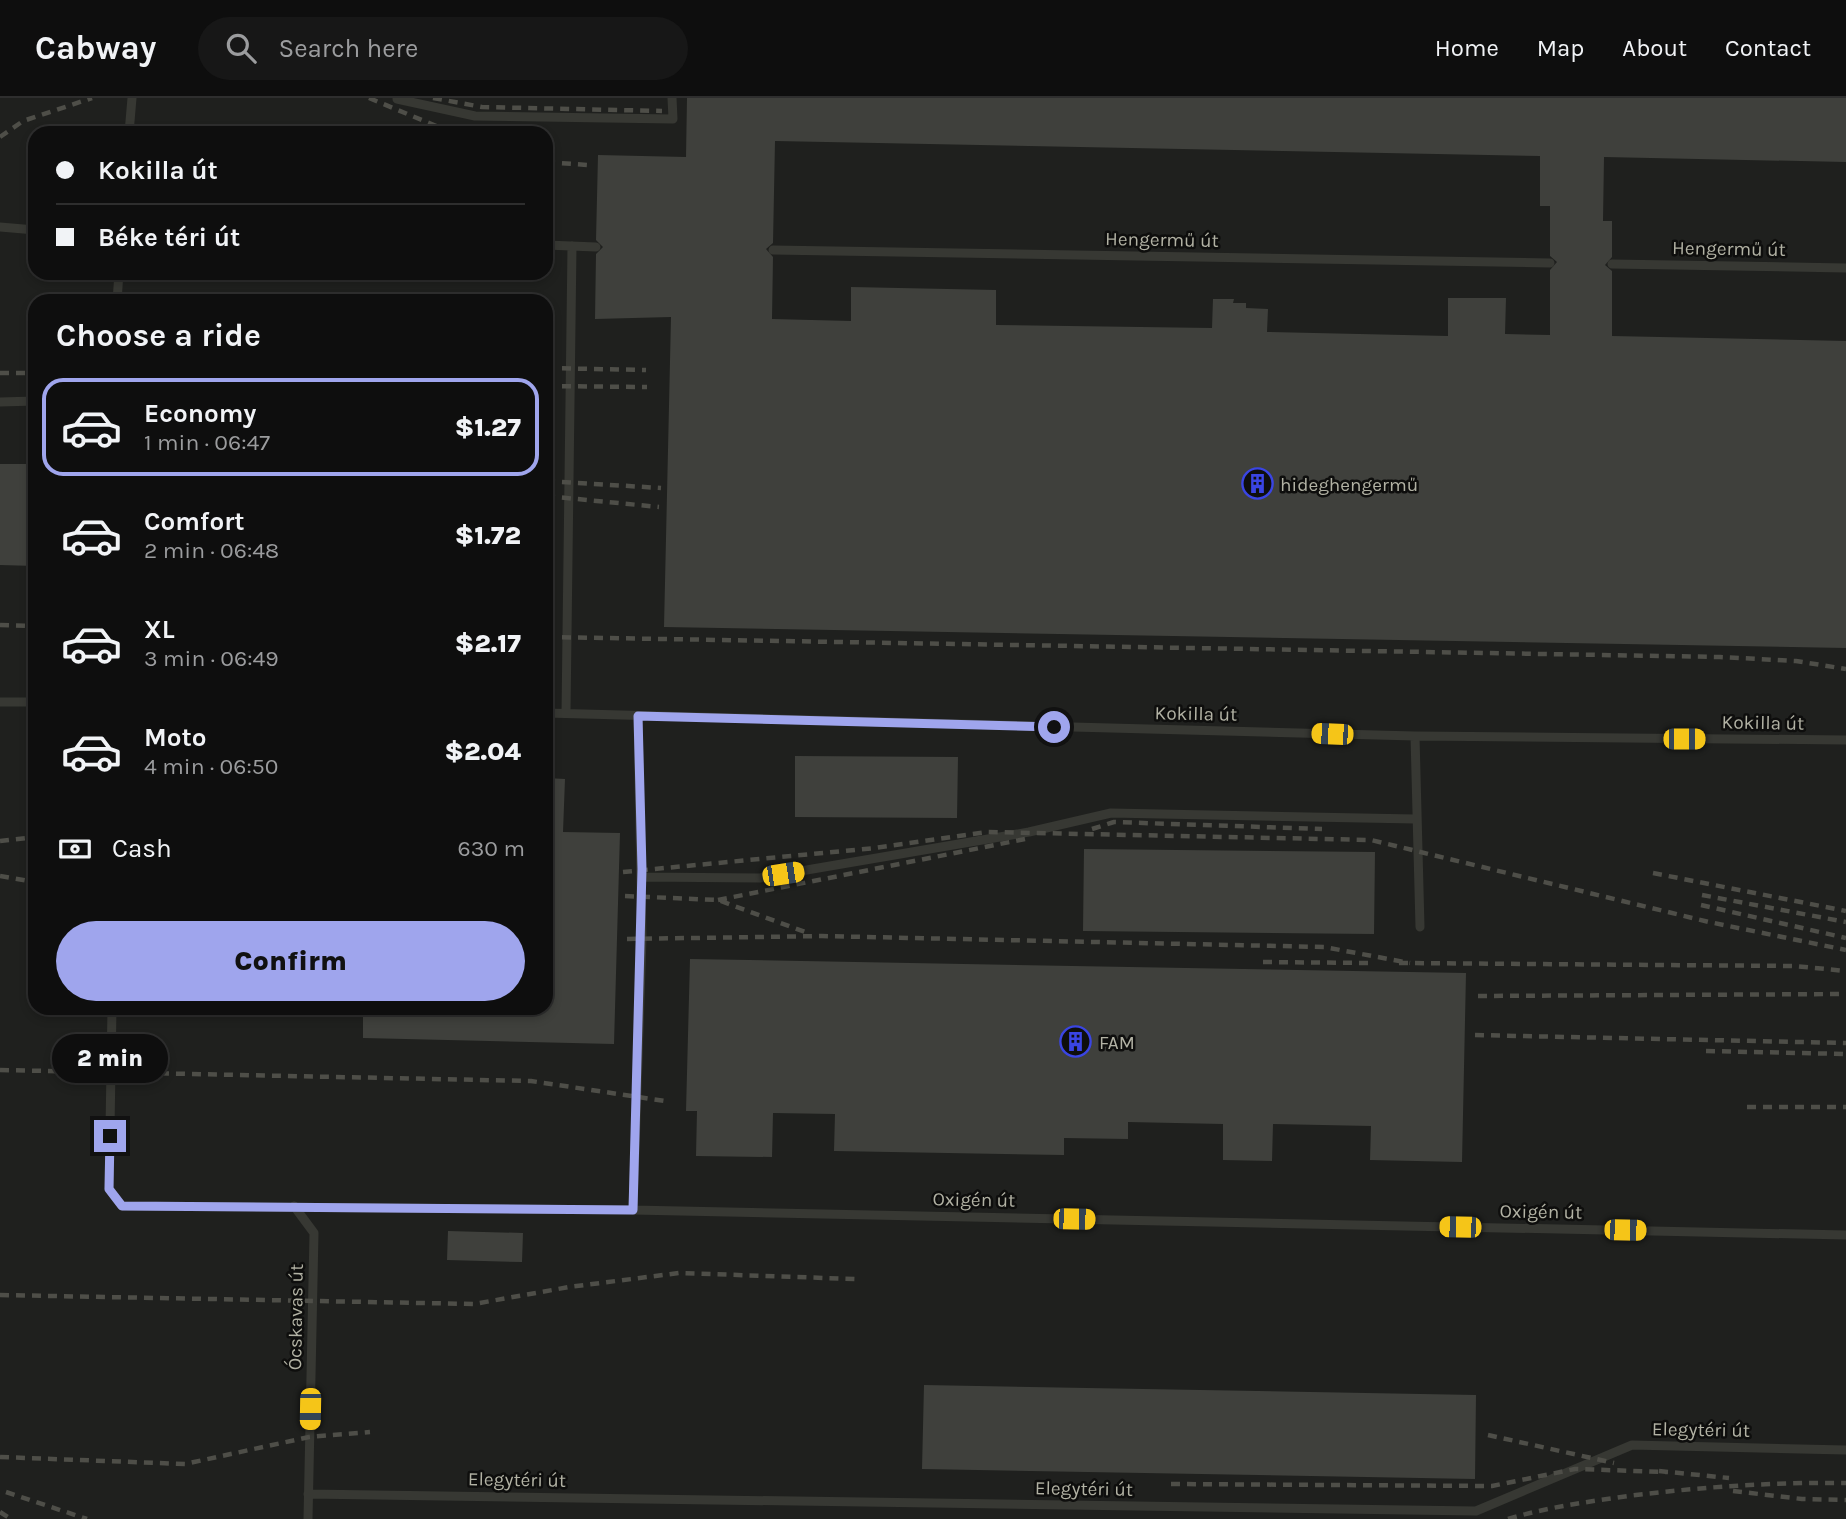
<!DOCTYPE html>
<meta charset="utf-8">
<style>
body{margin:0;font-family:Karla,sans-serif;background:#171717;color:#f1f3f6;height:100vh;display:flex;flex-direction:column;font-size:26px;white-space:nowrap}
*{box-sizing:border-box;margin:0}
p{font-size:23px;color:#9b9c9e}
.icon{flex:none;width:38px;height:38px;fill:none;stroke:currentColor;stroke-width:2;stroke-linecap:round;stroke-linejoin:round}
.map{position:relative;flex:1;overflow:hidden}
.panel{position:absolute;left:28px;top:196px;width:525px;height:721px;display:flex;flex-direction:column;background:#0e0e0e;border-radius:21px;box-shadow:0 4px 10px #0003,0 0 0 2px #2e2e2e}
.panel>*{flex:none}
.banner{position:absolute;left:28px;top:28px;width:525px;height:154px;border-radius:21px;box-shadow:0 4px 10px #0003,0 0 0 2px #2e2e2e;display:grid;align-content:center;height:154px;padding:0 28px;background:#0e0e0e}
.end{position:absolute;width:32px;height:32px;margin:-16px;border:9px solid #9fa5ed;background:#111;box-shadow:0 0 0 4px #111}
.from{border-radius:50%}
.bubble{position:absolute;height:49px;border-radius:24px;background:#0e0e0e;box-shadow:0 4px 10px #0003,0 0 0 2px #2e2e2e;font-size:23px;font-weight:800;line-height:49px;text-align:center}
.car{position:absolute;width:21px;height:42px;margin:-21px -10px;border-radius:9px;box-shadow:0 0 5px 2px #0007;background:linear-gradient(#f5c518 24%,#345 0 40%,#f5c518 0 76%,#345 0 86%,#f5c518 0)}
.banner b{display:flex;align-items:center;gap:24px;height:66px;font-size:26px}
.banner b+b{border-top:2px solid #2e2e2e}
.banner i{width:18px;height:18px;background:#f1f3f6}
ul{padding:0;list-style:none}
li{display:flex;align-items:center;gap:21px;height:98px;margin:0 14px 10px;padding:0 14px;border:4px solid transparent;border-radius:21px}
li div{flex:1}
li b{display:block;font-size:26px}
li em{font-style:normal;font-weight:800}
li.current{border-color:#9fa5ed}
li>.icon{width:63px;height:63px;stroke-width:1.5}
h2{padding:0 28px;font-size:32px;line-height:84px}
.pay{display:flex;align-items:center;gap:18px;height:77px;padding:0 28px;font-size:26px}
.pay p{margin-inline-start:auto}
.action{display:flex;gap:14px;margin-top:auto;padding:14px 28px}
.action a{flex:1;height:80px;border-radius:42px;background:#9fa5ed;color:#111;font-size:28px;font-weight:800;line-height:80px;text-align:center}
header{display:flex;align-items:center;gap:42px;box-sizing:border-box;height:98px;padding:0 35px;background:#0e0e0e;border-bottom:2px solid #2e2e2e}
header strong{font-size:33px}
nav{display:flex;gap:38px;margin-inline-start:auto;font-size:24px}
.search{width:490px;height:63px;background:#171717;display:flex;align-items:center;gap:18px;box-sizing:border-box;padding:0 24px;border-radius:38px;color:#9b9c9e;font-size:26px}
.map>svg:first-child{display:block}
</style>
<header>
<strong>Cabway</strong>
<div class="search"><svg class="icon" aria-label="search" viewBox="0 0 24 24"><circle cx="10" cy="10" r="6"/><path d="M15 15l6 6"/></svg>Search here</div>
<nav><a>Home</a><a>Map</a><a>About</a><a>Contact</a></nav>
</header>
<div class="map">
<svg width="1846" height="1421" viewBox="0 0 1846 1421">
<rect width="100%" height="100%" fill="#131312"/>
<path fill="#1f201e" fill-rule="evenodd" d="M 0,0 L 1846,0 L 1846,1421 L 0,1421 ZM 35,35 L 546,35 L 546,175 L 35,175 ZM 35,203 L 546,203 L 546,910 L 35,910 Z"/>
<path fill="#3f403c" fill-rule="evenodd" d="M 687,0 L 1846,0 L 1846,64 L 1604,59 L 1603,123 L 1612,123 L 1612,159 L 1605,167 L 1612,173 L 1612,238 L 1846,243 L 1846,550 L 664,529 L 671,219 L 595,221 L 596,156 L 603,149 L 596,142 L 598,57 L 686,59 ZM 775,43 L 1540,58 L 1540,108 L 1550,108 L 1550,158 L 1557,164 L 1550,172 L 1550,237 L 1505,236 L 1506,200 L 1448,200 L 1448,238 L 1267,234 L 1268,211 L 1246,210 L 1246,205 L 1233,205 L 1234,201 L 1213,201 L 1212,230 L 996,227 L 996,192 L 851,189 L 851,223 L 772,221 L 773,159 L 766,151 L 773,145 Z
M 0,366 L 35,366 L 35,468 L 0,467 Z
M 795,658 L 958,659 L 957,720 L 795,719 Z
M 546,680 L 565,681 L 563,734 L 620,735 L 614,946 L 363,940 L 363,910 L 546,910 Z
M 1084,751 L 1375,754 L 1374,836 L 1083,833 Z
M 690,861 L 1466,875 L 1462,1064 L 1370,1062 L 1371,1028 L 1273,1026 L 1272,1063 L 1223,1062 L 1223,1026 L 1128,1024 L 1128,1041 L 1064,1040 L 1064,1057 L 834,1053 L 835,1016 L 773,1015 L 772,1059 L 696,1058 L 697,1013 L 686,1013 Z
M 448,1133 L 523,1135 L 522,1164 L 447,1162 Z
M 924,1287 L 1476,1297 L 1475,1381 L 922,1371 Z"/>
<g fill="none" stroke-linecap="round" stroke-linejoin="round">
<path stroke="#373833" stroke-width="9" d="M 397,1 L 475,18 L 673,21 L 672,0
M 129,35 L 132,0
M 0,129 L 35,132
M 546,147 L 596,149
M 773,152 L 1550,165
M 1612,166 L 1846,170
M 117,203 L 119,175
M 0,304 L 35,303
M 0,604 L 35,604
M 546,615 L 1415,638 L 1846,642
M 566,615 L 572,148
M 1415,638 L 1420,829
M 642,779 L 760,780 L 1029,734 L 1111,715 L 1415,721
M 112,910 L 109,1091 L 122,1108 L 633,1112 L 1846,1137
M 294,1108 L 314,1135 L 308,1421
M 633,1112 L 642,840 L 638,618
M 308,1396 L 1476,1413 L 1632,1347 L 1846,1352"/>
<path stroke="#4e4e48" stroke-width="4.5" stroke-dasharray="9 7" stroke-linecap="butt" d="M 369,0 L 453,35
M 433,0 L 482,9 L 662,13
M 0,39 L 23,23 L 92,0
M 546,64 L 587,67
M 546,270 L 646,272
M 0,275 L 35,275
M 546,288 L 647,289
M 546,316 L 547,317
M 546,383 L 661,390
M 546,398 L 659,409
M 0,527 L 35,528
M 546,539 L 1720,559 L 1796,563 L 1846,571
M 1092,731 L 1114,724 L 1322,731
M 0,743 L 35,739
M 623,774 L 875,750 L 987,734 L 1371,742 L 1709,824 L 1846,852
M 1653,775 L 1846,813
M 0,778 L 35,784
M 1702,797 L 1846,824
M 625,798 L 718,802 L 805,834
M 718,802 L 1025,741
M 1701,807 L 1846,840
M 627,841 L 822,838 L 1324,849 L 1410,865
M 1263,864 L 1368,865
M 1399,865 L 1795,868 L 1846,873
M 1478,898 L 1846,896
M 1475,937 L 1846,945
M 1706,953 L 1846,956
M 0,972 L 531,983 L 665,1003
M 1747,1009 L 1846,1009
M 0,1197 L 474,1206 L 569,1189 L 679,1175 L 855,1181
M 1488,1337 L 1614,1365
M 0,1359 L 185,1366 L 309,1339 L 370,1334
M 1659,1373 L 1729,1380
M 1171,1386 L 1492,1388 L 1575,1371 L 1668,1374
M 1733,1393 L 1802,1401 L 1846,1402
M 6,1394 L 87,1421
M 0,1414 L 11,1421
M 1508,1421 C 1548,1409 1587,1404 1628,1398 C 1701,1389 1772,1384 1846,1385"/>
</g>
<g fill="none" stroke-linecap="round" stroke-linejoin="round">
<path stroke="#9fa5ed" stroke-width="9" d="M 110,1038 L 109,1091 L 122,1108 L 633,1112 L 642,771 L 638,618 L 1054,629"/>
</g>
<defs>
<symbol id="building-ring" viewBox="-11 -11 22 22"><circle r="9.5" fill="#0e0e0d" stroke="#3a45e3" stroke-width="1.5"/><path d="M-4-6H4V6H1V3H-1V6H-4ZM-2.5-4.3h1.7v1.8h-1.7ZM.8-4.3h1.7v1.8H.8ZM-2.5-1h1.7V.8h-1.7ZM.8-1h1.7V.8H.8Z" fill="#3a45e3"/></symbol>
</defs>
<g fill-rule="evenodd">
<use href="#building-ring" x="1240" y="368" width="35" height="35"/>
<use href="#building-ring" x="1058" y="926" width="35" height="35"/>
</g>
<g text-anchor="middle" stroke-width="5" stroke-linejoin="round" paint-order="stroke">
<g font-size="19" fill="#b2b2a4" stroke="#0e0e0d">
<text transform="translate(1162 141) rotate(1)" y="7">Hengermű út</text>
<text transform="translate(1729 150) rotate(1)" y="7">Hengermű út</text>
<text transform="translate(1196 615) rotate(1)" y="7">Kokilla út</text>
<text transform="translate(1763 624) rotate(1)" y="7">Kokilla út</text>
<text transform="translate(974 1101) rotate(1)" y="7">Oxigén út</text>
<text transform="translate(1541 1113) rotate(1)" y="7">Oxigén út</text>
<text transform="translate(295 1219) rotate(-89)" y="7">Ócskavas út</text>
<text transform="translate(1701 1331) rotate(1)" y="7">Elegytéri út</text>
<text transform="translate(517 1381) rotate(1)" y="7">Elegytéri út</text>
<text transform="translate(1084 1390) rotate(1)" y="7">Elegytéri út</text>
</g>
<g font-size="19" fill="#b2b2a4" stroke="#0e0e0d" text-anchor="start">
<text x="1280" y="393">hideghengermű</text>
<text x="1099" y="951">FAM</text>
</g>
</g>
</svg>
<i class="end from" style="left:1054px;top:629px"></i>
<i class="end" style="left:110px;top:1038px"></i>
<div class="bubble" style="left:52px;top:936px;width:116px">2 min</div>
<i class="car" style="left:1332px;top:636px;rotate:272deg"></i>
<i class="car" style="left:1684px;top:641px;rotate:90deg"></i>
<i class="car" style="left:783px;top:776px;rotate:81deg"></i>
<i class="car" style="left:1074px;top:1121px;rotate:91deg"></i>
<i class="car" style="left:1460px;top:1129px;rotate:271deg"></i>
<i class="car" style="left:1625px;top:1132px;rotate:91deg"></i>
<i class="car" style="left:310px;top:1311px;rotate:181deg"></i>
<div class="banner">
<b><i class="from"></i>Kokilla út</b>
<b><i></i>Béke téri út</b>
</div>
<section class="panel">
<h2>Choose a ride</h2>
<ul>
<li class="current"><svg class="icon" aria-label="car" viewBox="0 0 24 24"><path d="M5 17H2v-5l4-1 3-4h7l3 4 3 1v5h-3M9 17h6M6 11h13"/><circle cx="7" cy="17" r="2"/><circle cx="17" cy="17" r="2"/></svg><div><b>Economy</b><p>1 min · 06:47</p></div><em>$1.27</em></li>
<li><svg class="icon" aria-label="car" viewBox="0 0 24 24"><path d="M5 17H2v-5l4-1 3-4h7l3 4 3 1v5h-3M9 17h6M6 11h13"/><circle cx="7" cy="17" r="2"/><circle cx="17" cy="17" r="2"/></svg><div><b>Comfort</b><p>2 min · 06:48</p></div><em>$1.72</em></li>
<li><svg class="icon" aria-label="car" viewBox="0 0 24 24"><path d="M5 17H2v-5l4-1 3-4h7l3 4 3 1v5h-3M9 17h6M6 11h13"/><circle cx="7" cy="17" r="2"/><circle cx="17" cy="17" r="2"/></svg><div><b>XL</b><p>3 min · 06:49</p></div><em>$2.17</em></li>
<li><svg class="icon" aria-label="car" viewBox="0 0 24 24"><path d="M5 17H2v-5l4-1 3-4h7l3 4 3 1v5h-3M9 17h6M6 11h13"/><circle cx="7" cy="17" r="2"/><circle cx="17" cy="17" r="2"/></svg><div><b>Moto</b><p>4 min · 06:50</p></div><em>$2.04</em></li>
</ul>
<div class="pay"><svg class="icon" aria-label="cash" viewBox="0 0 24 24"><path d="M3 7h18v10H3z"/><circle cx="12" cy="12" r="2"/></svg>Cash<p>630 m</p></div>
<div class="action"><a>Confirm</a></div>
</section>
</div>
